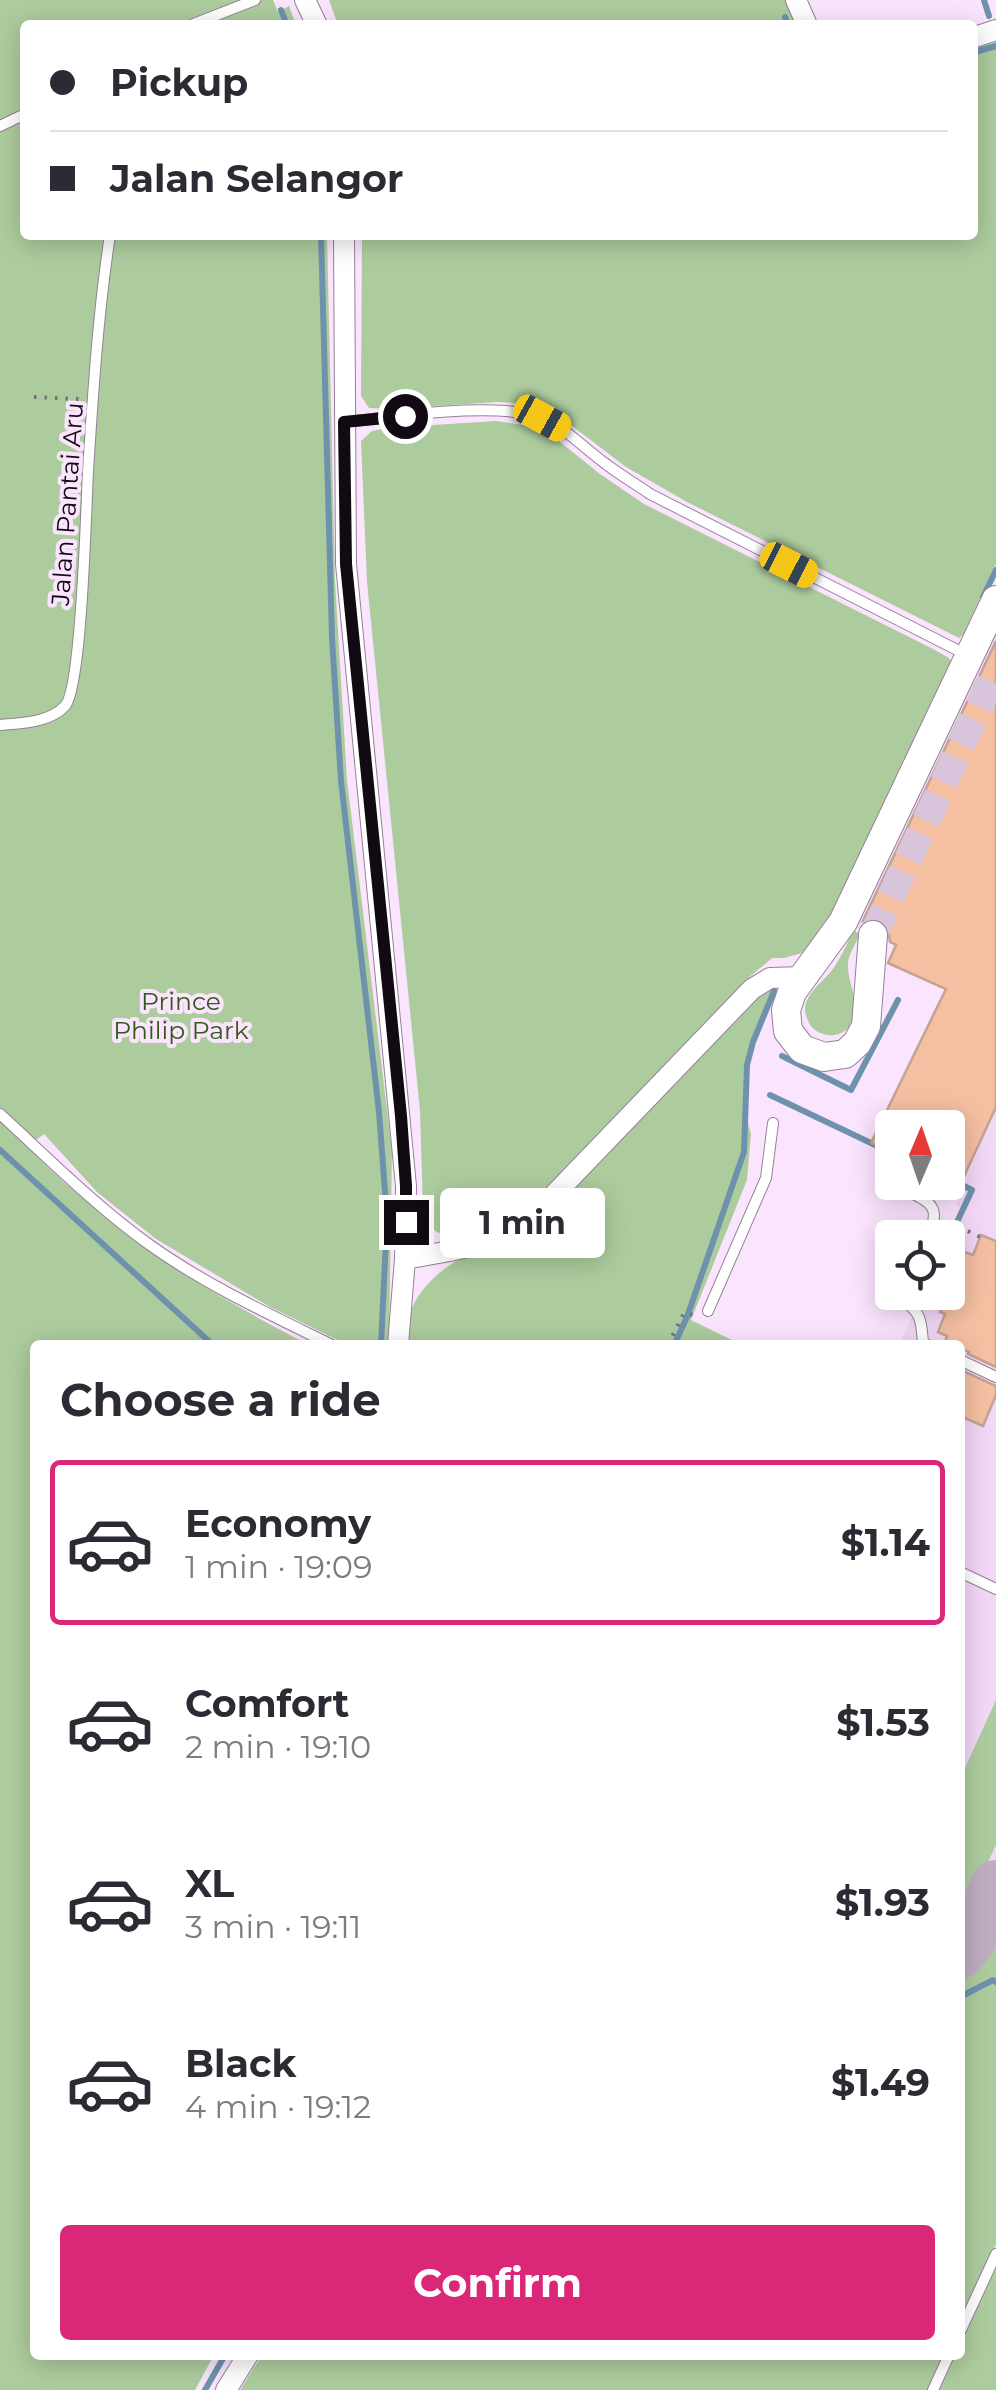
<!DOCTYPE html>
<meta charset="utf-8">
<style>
body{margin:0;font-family:Montserrat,sans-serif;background:#f2f2f3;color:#2b2b33;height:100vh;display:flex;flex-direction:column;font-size:38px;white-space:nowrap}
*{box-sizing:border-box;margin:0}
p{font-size:32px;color:#7c7c81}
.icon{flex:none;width:55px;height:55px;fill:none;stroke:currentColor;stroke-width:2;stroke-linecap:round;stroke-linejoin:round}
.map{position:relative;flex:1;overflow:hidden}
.sheet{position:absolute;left:30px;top:1340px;width:935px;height:1020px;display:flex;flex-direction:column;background:#fff;border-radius:10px;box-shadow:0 5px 25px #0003}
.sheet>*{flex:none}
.guide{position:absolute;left:20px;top:20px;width:958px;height:220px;border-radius:10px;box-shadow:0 5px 25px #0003;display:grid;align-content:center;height:220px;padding:0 30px;background:#fff}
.needle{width:65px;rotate:2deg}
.tools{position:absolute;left:875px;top:1110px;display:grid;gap:20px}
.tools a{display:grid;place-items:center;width:90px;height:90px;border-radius:10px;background:#fff;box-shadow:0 5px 25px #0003;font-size:50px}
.end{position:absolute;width:45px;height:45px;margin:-22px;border:12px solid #110a12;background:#fff;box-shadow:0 0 0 5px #fff}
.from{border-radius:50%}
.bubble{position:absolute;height:70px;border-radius:10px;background:#fff;box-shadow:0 5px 25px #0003;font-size:32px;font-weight:700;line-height:70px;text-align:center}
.car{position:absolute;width:30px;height:60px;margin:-30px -15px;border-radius:12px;box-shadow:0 0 8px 2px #0007;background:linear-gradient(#f5c518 24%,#345 0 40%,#f5c518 0 76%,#345 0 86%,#f5c518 0)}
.guide b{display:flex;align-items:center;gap:35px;height:95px;font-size:38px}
.guide b+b{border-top:2px solid #e1e1e2}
.guide i{width:25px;height:25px;background:#2b2b33}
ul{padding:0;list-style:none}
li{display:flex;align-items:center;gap:30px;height:165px;margin:0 20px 15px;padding:0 10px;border:5px solid transparent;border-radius:10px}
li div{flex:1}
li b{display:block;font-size:38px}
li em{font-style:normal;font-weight:700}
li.current{border-color:#db2777}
li>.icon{width:90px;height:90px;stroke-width:1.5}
h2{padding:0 30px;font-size:45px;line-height:120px}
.action{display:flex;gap:20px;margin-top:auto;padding:20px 30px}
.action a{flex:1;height:115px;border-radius:10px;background:#db2777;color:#fff;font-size:40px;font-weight:700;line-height:115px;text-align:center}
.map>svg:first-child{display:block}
</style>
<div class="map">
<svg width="996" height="2390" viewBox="0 0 996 2390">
<rect width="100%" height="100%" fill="#fbe5fe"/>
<path fill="#f3d7f6" d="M 996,610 L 996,2390 L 746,2390 L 762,2355 L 960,2355 L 960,1345 L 899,1345 L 923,1293 L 948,1292 L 948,1246 L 966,1211 L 956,1205 L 960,1185 L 948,1179 L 948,1128 L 892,1128 L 892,1153 L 871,1143 L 945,989 L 888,963 L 895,945 L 848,923 Z"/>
<path fill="#adcc9e" d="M 0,0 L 273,0 L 278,12 L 289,6 L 296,25 L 25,25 L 25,235 L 327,235 L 335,581 L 347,780 L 392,1151 L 389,1345 L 348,1345 L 270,1307 L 156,1239 L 97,1192 L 44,1134 L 28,1146 C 51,1173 80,1196 108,1218 C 172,1270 236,1307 309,1345 L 35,1345 L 35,2355 L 214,2355 L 195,2390 L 0,2390 Z
M 329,0 L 788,0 L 800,25 L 338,25 Z
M 996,42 L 996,564 L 963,635 L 959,638 L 687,502 L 626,467 L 559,416 L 535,404 L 498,402 L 387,409 L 369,408 L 361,396 L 362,235 L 972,235 L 973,48 Z
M 496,421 L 538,427 L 559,441 L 600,474 L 644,504 L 933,649 L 949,658 L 953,664 L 830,920 L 802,953 L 784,958 L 772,958 L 747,979 L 525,1213 C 518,1217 511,1223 504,1227 C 490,1234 452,1239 437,1232 C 430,1228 426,1219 423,1211 L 420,1111 L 367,582 L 361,441 L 372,431 L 386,428 Z
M 853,930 L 860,934 C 856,944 849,953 848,963 C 846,984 868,1014 846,1030 C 839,1035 831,1037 823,1034 C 816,1032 809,1026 807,1018 C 798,996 825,982 835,966 C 842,955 848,942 853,930 Z
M 768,988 L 774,991 L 753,1042 L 747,1065 L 745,1112 L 751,1134 L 747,1180 L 691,1320 L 742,1345 L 405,1345 C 406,1335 407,1324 410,1314 C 418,1286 450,1260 477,1252 C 497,1246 518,1243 534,1230 L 752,999 Z
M 996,1700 L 996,1845 L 960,1922 L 960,1779 Z
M 996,1922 L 996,2244 L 960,2322 L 960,1983 L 983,1950 Z
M 996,2265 L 996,2390 L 938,2390 L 954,2355 L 960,2355 L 960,2343 Z
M 262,2355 L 944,2355 L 928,2390 L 240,2390 Z"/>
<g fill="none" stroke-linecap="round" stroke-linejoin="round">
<path stroke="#6f92ac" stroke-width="6" d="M 984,0 L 989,16
M 281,10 L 287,25
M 785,17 L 788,25
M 972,53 L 996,46
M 321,235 L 332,638 L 341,781 L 379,1112 L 387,1218 L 381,1345
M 983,597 L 996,570
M 782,1056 L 851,1090 L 898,1000
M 770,1095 L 892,1153
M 0,1150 L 213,1345
M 948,1178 L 972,1190 L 957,1222
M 674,1345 L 687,1317 L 744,1152 L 747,1065 L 753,1042 L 774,991
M 960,1997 L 993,1980 L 996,1982
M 205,2390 L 225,2355"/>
<path stroke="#beacc0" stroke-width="52" d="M 960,1953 L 976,1931 L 996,1886"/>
</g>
<path fill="#f5bfa2" stroke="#c1a494" stroke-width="2.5" d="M 996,641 L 996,1107 L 960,1185 L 948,1179 L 948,1128 L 892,1128 L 892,1153 L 871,1143 L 946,989 L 888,963 L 896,945 L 890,942 L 888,927 L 882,920 L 875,918 L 863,921 Z
M 981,1235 L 996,1241 L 996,1367 L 968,1354 L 969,1352 L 960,1348 L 960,1345 L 945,1342 L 947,1336 L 938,1332 L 945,1314 L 940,1312 L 942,1307 L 913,1294 L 914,1292 L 948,1292 L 948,1262 L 959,1267 L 965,1252 L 973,1255 Z
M 961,1370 L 996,1386 L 996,1395 L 983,1426 L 960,1416 Z"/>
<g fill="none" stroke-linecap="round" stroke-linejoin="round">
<path stroke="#d8c4db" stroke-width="28" stroke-dasharray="28 14" stroke-linecap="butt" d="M 873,935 L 996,670"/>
<defs>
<path id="lane" d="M 191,25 L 255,0
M 0,126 L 25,114
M 346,422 C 394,417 502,400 544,419 C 567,429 585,449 606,464 C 620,475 636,484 650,494 L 969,656
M 0,725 C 21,723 49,723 65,706 C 82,687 86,508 88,471 C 93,393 98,313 110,235
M 0,1114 C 49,1159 97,1207 150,1245 C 206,1285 271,1315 332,1345
M 909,1192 C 936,1204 939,1210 928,1238
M 905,1292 L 902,1300 C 922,1313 921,1320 923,1343 L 928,1345
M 708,1311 L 766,1178 L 773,1123
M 960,1360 L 996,1377
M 960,1572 L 996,1589
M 960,2332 L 996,2254
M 933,2390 L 949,2355"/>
<path id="street" d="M 305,0 L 317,25
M 796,0 L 807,25
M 972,38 L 996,30
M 344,235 L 346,564 L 406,1186 L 405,1259 L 398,1345
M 405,1259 L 450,1251 L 505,1238 L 525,1225 L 752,989 L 770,978 L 802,977
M 226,2390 L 248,2355"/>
<path id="secondary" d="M 873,935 L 866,1026 L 857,1043 L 845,1054 L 824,1057 L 802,1049 L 788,1031 L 786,1010 L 792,992 L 843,922 L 996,600"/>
</defs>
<use href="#lane" stroke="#958197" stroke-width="12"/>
<use href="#street" stroke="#958197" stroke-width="22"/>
<use href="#secondary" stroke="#958197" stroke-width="30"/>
<path stroke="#7a6d7c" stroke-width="4" stroke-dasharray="2.5 8" stroke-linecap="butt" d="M 34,397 L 79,399
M 949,1222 L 980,1237
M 948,1268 L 948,1269
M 668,1345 L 684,1313 L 698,1316"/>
<use href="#lane" stroke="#fff" stroke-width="10"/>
<use href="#street" stroke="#fff" stroke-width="20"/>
<use href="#secondary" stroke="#fff" stroke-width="28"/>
</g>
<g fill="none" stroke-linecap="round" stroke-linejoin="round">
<path stroke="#110a12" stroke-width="12" d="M 405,416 L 344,422 L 346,564 L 401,1116 L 406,1186 L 406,1222"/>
</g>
<g text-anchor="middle" stroke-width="8" stroke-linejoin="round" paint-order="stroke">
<g font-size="25" fill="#110a12" stroke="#fbe5fe">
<text transform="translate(67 504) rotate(-86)" y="9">Jalan Pantai Aru</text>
</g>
<g font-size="25" fill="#345a1a" stroke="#fbe5fe">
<text x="181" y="1010">Prince<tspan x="181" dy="29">Philip Park</tspan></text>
</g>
</g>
</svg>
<div class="tools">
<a><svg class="needle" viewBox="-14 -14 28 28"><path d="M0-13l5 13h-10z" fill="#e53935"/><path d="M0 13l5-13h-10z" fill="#7c7c81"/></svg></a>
<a><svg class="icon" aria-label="locate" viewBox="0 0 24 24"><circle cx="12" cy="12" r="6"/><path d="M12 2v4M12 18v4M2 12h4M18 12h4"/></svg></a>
</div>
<i class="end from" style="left:405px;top:416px"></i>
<i class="end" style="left:406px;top:1222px"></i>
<div class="bubble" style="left:440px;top:1188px;width:165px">1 min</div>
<i class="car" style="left:542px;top:418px;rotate:119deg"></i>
<i class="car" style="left:789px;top:565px;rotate:117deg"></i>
<div class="guide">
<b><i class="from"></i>Pickup</b>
<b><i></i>Jalan Selangor</b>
</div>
<section class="sheet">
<h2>Choose a ride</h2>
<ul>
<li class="current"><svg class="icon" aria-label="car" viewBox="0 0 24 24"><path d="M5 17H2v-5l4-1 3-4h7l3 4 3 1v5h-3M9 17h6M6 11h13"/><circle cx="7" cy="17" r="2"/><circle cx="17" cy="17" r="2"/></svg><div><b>Economy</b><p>1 min · 19:09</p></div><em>$1.14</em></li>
<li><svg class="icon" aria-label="car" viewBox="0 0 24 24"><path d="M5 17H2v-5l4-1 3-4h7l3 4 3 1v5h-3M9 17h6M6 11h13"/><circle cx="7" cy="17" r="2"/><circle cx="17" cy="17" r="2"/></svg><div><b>Comfort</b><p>2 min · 19:10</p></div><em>$1.53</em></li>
<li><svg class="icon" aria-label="car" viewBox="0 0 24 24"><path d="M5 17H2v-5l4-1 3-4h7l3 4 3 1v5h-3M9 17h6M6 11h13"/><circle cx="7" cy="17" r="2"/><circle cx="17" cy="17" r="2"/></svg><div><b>XL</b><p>3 min · 19:11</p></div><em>$1.93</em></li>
<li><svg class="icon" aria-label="car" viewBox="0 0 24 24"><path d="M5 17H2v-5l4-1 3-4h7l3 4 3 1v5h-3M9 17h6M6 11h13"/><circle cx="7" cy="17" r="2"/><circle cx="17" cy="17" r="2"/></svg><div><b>Black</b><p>4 min · 19:12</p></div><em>$1.49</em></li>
</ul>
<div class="action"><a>Confirm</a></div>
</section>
</div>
